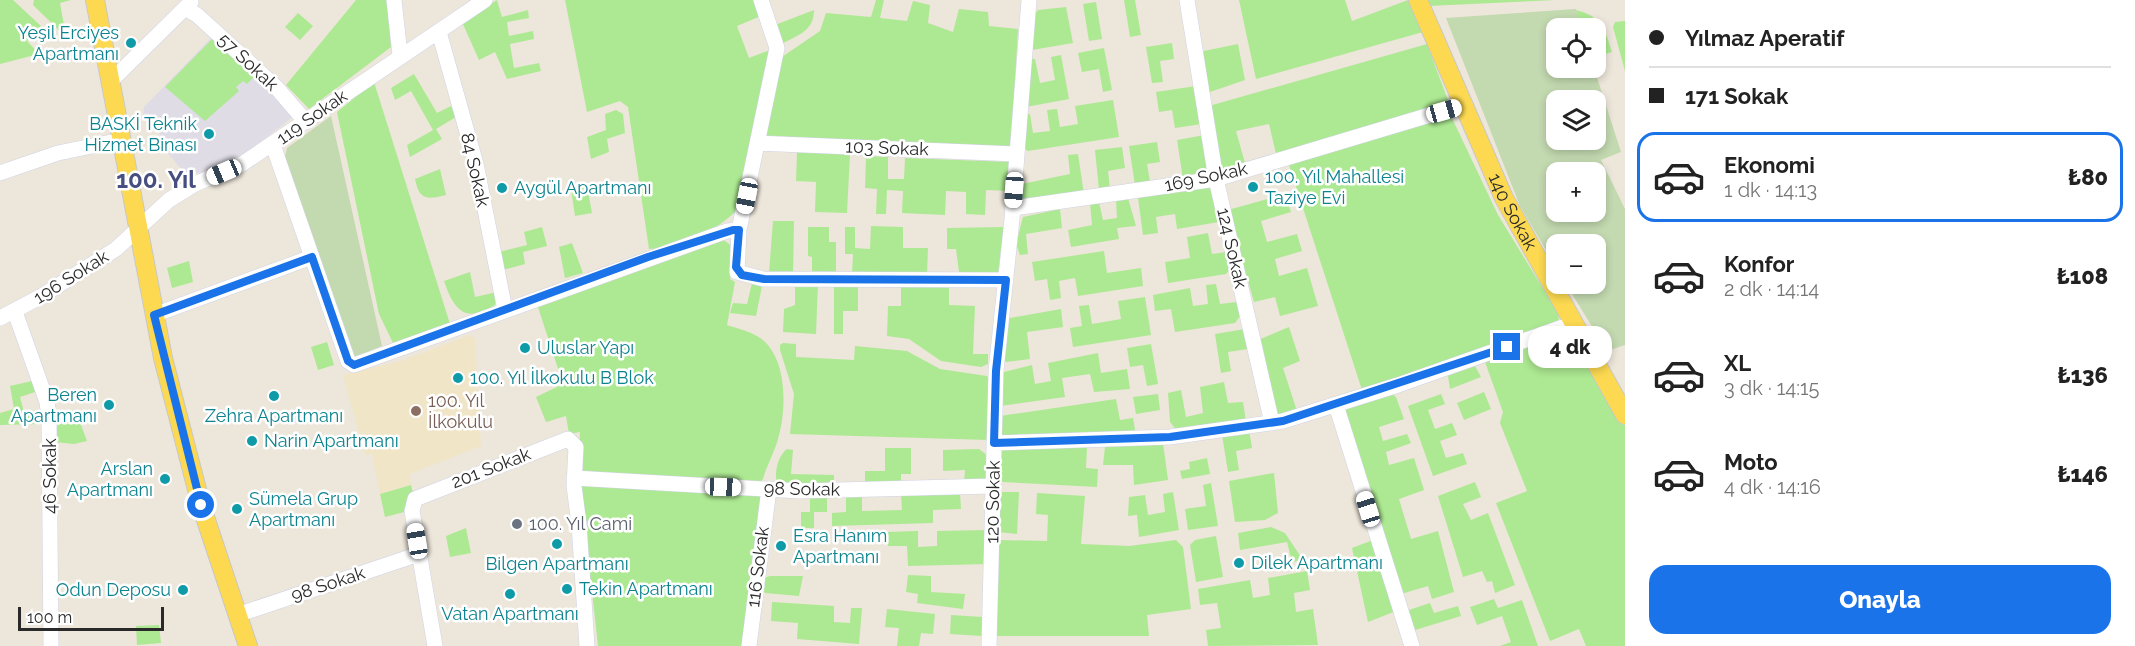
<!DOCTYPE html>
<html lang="tr">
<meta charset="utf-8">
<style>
body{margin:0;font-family:Raleway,sans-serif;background:#f6f6f6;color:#222;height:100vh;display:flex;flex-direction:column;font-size:22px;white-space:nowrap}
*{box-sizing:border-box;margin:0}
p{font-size:20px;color:#767676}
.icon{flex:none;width:33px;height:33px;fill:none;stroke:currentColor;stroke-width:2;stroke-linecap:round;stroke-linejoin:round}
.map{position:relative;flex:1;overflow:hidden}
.drawer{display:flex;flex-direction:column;background:#fff;width:510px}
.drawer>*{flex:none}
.banner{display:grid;align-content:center;height:132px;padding:0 24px;background:#fff}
.controls{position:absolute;left:1546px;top:18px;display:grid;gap:12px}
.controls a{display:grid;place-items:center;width:60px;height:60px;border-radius:12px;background:#fff;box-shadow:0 3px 9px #0003;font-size:30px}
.scale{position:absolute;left:18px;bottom:15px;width:146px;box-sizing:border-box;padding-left:6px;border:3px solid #2a2a2a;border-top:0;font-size:16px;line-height:21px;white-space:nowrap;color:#2a2a2a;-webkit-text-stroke:4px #fff;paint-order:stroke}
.end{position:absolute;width:27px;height:27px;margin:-14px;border:8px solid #1a73e8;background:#fff;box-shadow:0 0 0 3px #fff}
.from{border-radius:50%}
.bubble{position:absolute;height:42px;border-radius:18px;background:#fff;box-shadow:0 3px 9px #0003;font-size:20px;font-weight:800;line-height:42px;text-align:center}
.car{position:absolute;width:18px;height:36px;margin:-18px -9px;border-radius:8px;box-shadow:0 0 4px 2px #0007;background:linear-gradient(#fff 24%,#345 0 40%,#fff 0 76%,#345 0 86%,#fff 0)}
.banner b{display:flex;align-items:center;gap:21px;height:57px;font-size:22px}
.banner b+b{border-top:2px solid #e0e0e0}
.banner i{width:15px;height:15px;background:#222}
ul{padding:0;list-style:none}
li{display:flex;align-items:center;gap:18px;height:90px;margin:0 12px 9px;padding:0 12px;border:3px solid transparent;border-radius:18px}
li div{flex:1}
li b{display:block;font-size:22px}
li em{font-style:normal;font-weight:800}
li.active{border-color:#1a73e8}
li>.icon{width:54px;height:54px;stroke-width:1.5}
.button{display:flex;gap:12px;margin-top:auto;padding:12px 24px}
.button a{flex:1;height:69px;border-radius:18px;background:#1a73e8;color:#fff;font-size:24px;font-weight:800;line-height:69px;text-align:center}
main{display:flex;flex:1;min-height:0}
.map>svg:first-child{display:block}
</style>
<main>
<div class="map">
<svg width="1625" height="646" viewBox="0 0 1625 646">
<rect width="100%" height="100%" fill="#ede6db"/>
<path fill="#dfdce5" d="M 213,36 L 294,116 L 247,152 L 198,174 L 192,169 L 185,174 L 167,152 L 160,135 L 143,116 L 144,107 Z"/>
<path fill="#f1e5c8" d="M 470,335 L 475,339 L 481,446 L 410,474 L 411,485 L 380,494 L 372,454 L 365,455 L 343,375 L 401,361 Z"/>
<path fill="#ade992" d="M 0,0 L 13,0 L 41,26 L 27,41 L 43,58 L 31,56 L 0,64 Z
M 34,0 L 71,0 L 60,3 L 66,37 L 33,5 Z
M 356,0 L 387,0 L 391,47 L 309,109 L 286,85 Z
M 497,0 L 502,17 L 528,10 L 529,18 L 507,22 L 509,36 L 533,31 L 534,39 L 510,44 L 514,68 L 539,63 L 541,71 L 507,79 L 495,52 L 479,60 L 462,22 Z
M 565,0 L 755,0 L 761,16 L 737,26 L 749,58 L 770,50 L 738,209 C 717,231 679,248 649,249 L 628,107 L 620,101 L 587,112 Z
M 876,0 L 884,0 L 880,18 L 907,21 L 913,1 L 930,5 L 928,23 L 953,32 L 959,9 L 988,12 L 989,26 L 1018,29 L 1011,151 L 763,136 L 779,59 L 820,31 L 826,13 L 871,17 Z
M 1124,0 L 1135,0 L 1141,35 L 1130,37 Z
M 1239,0 L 1345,0 L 1352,21 L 1408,0 L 1423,32 L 1256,79 Z
M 1423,0 L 1556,0 L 1428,6 Z
M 1096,2 L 1102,39 L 1089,41 L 1083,4 Z
M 1066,7 L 1073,43 L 1032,50 L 1034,15 L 1038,10 Z
M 814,10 C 814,31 798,35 782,44 L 775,25 Z
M 1576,10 C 1601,16 1605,29 1612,52 L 1596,57 L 1596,28 L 1582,28 Z
M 298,13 L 313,26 L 300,40 L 285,27 Z
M 1625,21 L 1625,71 L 1613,27 L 1615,22 Z
M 213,38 L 254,77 L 247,84 L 243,81 L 236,87 L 239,91 L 205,121 L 165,87 Z
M 1172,43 L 1174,59 L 1160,61 L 1163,82 L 1152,83 L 1146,47 Z
M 1238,44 L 1245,80 L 1210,92 L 1207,90 L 1199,52 Z
M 1427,44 L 1449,103 L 1276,154 L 1269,124 L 1236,131 L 1245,163 L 1221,171 L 1209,106 Z
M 1104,48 L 1112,90 L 1103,92 L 1099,69 L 1082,72 L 1078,53 Z
M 1061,55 L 1069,99 L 1026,107 L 1028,59 L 1035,59 L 1040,83 L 1055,80 L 1051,57 Z
M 414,74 L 437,113 L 451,106 L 456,117 L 436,129 L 442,139 L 410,157 L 407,145 L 433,130 L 411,91 L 395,100 L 391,88 Z
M 374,82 L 450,324 L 393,343 L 379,314 L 337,112 Z
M 1196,86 L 1202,124 L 1175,128 L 1172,110 L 1159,112 L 1156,92 Z
M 1113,100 L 1119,137 L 1028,151 L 1024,148 L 1025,115 L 1030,114 L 1033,133 L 1050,131 L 1047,110 L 1057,109 L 1060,127 L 1078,124 L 1075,106 Z
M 616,110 L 623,114 L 625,133 L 607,139 L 609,152 L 591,159 L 587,137 L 606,130 L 605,114 Z
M 1451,116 L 1498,215 L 1558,313 L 1559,321 L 1362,390 L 1289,165 Z
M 1205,135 L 1211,174 L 1183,179 L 1177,140 Z
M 1157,142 L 1160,162 L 1147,164 L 1150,182 L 1135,185 L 1129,146 Z
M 1122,147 L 1125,168 L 1108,171 L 1110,189 L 1099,190 L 1095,150 Z
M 797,152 L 850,154 L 847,213 L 815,212 L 816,182 L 796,181 Z
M 1078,154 L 1084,194 L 1022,200 L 1022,184 L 1070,174 L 1068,155 Z
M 866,156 L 888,157 L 888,179 L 904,179 L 905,158 L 1011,162 L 1009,191 L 986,190 L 985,215 L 966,214 L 966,192 L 946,191 L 945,215 L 902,213 L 903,191 L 887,190 L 886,214 L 876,214 L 877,189 L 865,188 Z
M 440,169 L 446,195 C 427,200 419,200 415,179 Z
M 587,186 L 592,213 L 575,216 L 571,189 Z
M 1214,186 L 1219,222 L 1177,229 L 1175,214 L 1156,217 L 1158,233 L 1143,235 L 1138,198 Z
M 1285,194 L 1291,212 L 1261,221 L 1267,242 L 1297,234 L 1302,251 L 1275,259 L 1279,276 L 1307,268 L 1318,306 L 1280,316 L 1275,297 L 1254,302 L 1228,210 Z
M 1128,198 L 1136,226 L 1117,228 L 1119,239 L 1071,247 L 1068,230 L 1092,225 L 1090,203 L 1099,202 L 1103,220 L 1117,218 L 1116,200 Z
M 1060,209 L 1062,228 L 1026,234 L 1028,254 L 1020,255 L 1016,244 L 1023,217 Z
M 773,221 L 794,221 L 793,273 L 769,273 Z
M 871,226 L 903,227 L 903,248 L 928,248 L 927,275 L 852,274 L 853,254 L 845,254 L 845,227 L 855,227 L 855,248 L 870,249 Z
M 542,227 L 547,246 L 523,252 L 525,264 L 503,270 L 499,252 L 527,245 L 524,232 Z
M 808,227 L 829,227 L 829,242 L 836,242 L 836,274 L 812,274 L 812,257 L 808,256 Z
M 1004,227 L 998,274 L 959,272 L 956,249 L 947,249 L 947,228 Z
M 1208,233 L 1212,254 L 1227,252 L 1231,268 L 1226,274 L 1168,283 L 1165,262 L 1190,258 L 1187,237 Z
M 722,239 L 735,248 L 730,279 L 735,282 L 727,325 C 736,328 748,331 757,336 C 787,353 787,406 779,435 C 776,450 767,464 763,479 L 759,483 L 578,472 L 580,432 L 569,434 L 566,416 L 546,422 L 536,397 L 563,384 L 536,301 Z
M 572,243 L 583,273 L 565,278 L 559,247 Z
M 1104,251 L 1107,273 L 1141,268 L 1143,286 L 1078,296 L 1075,278 L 1059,281 L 1061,298 L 1050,300 L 1047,279 L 1035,281 L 1032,262 Z
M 189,261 L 193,282 L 172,288 L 167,268 Z
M 470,272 L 475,297 L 497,292 L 495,305 C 465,324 454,310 444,281 Z
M 795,282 L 818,283 L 816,334 L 783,332 L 784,309 L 795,305 Z
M 752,283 L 762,286 L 756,316 L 730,313 L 733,303 L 747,304 Z
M 858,284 L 858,311 L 843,311 L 843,334 L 834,334 L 834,285 Z
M 1216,284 L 1220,304 L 1236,302 L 1240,316 L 1235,323 L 1175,332 L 1171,309 L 1155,311 L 1153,295 L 1190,288 L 1193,306 L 1208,304 L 1206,285 Z
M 901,285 L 949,285 L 949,305 L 975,306 L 973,354 L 988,354 L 988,364 L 981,367 L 941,361 L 909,339 L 887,336 L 888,306 L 901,306 Z
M 1145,297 L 1151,335 L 1073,347 L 1070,328 L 1082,326 L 1079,306 L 1089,305 L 1092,324 L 1121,319 L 1118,301 Z
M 1061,309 L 1063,327 L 1027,332 L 1030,359 L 1006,362 L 1002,358 L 1005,322 L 1010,318 Z
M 1289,327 L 1300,361 L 1283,368 L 1297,411 L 1274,416 L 1258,340 Z
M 1245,329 L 1248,349 L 1228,352 L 1231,371 L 1221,373 L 1215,334 Z
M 1572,331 L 1625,425 L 1625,646 L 1586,646 L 1579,629 L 1550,641 L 1496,503 L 1527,491 L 1500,423 L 1503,412 L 1485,362 Z
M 327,342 L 334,365 L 318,370 L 311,347 Z
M 783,343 L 796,344 L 796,357 L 854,360 L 855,346 L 907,351 L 940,369 L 987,376 L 990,380 L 988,440 L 790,434 L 794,394 L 780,350 L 780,345 Z
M 1151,344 L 1158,384 L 1147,386 L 1143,365 L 1130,367 L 1127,348 Z
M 1098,353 L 1101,373 L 1127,369 L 1130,389 L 1094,392 L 1090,374 L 1062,378 L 1065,397 L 1000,406 L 1000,373 L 1032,365 L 1035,384 L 1051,381 L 1048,363 Z
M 1475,366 L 1481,377 L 1450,389 L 1448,376 L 1452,372 Z
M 32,381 L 35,392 L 20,397 L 24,412 L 40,410 L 41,424 L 0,425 L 0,413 L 14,409 L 10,386 Z
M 1224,382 L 1228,403 L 1243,402 L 1246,421 L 1178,432 L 1170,422 L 1168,393 L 1181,390 L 1186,417 L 1203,413 L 1200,387 Z
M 1484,392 L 1491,409 L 1464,420 L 1457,403 Z
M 1391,393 L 1396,397 L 1404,419 L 1379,427 L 1383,441 L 1407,434 L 1411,443 L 1386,452 L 1389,465 L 1414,458 L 1424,490 L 1399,499 L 1411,539 L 1438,531 L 1454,592 L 1432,599 L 1428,586 L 1401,594 L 1342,407 Z
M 1158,394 L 1160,410 L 1136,414 L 1133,397 Z
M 1441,394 L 1445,404 L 1428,410 L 1435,429 L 1452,423 L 1457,435 L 1440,441 L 1446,458 L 1463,453 L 1467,464 L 1433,476 L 1408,406 Z
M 1116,399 L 1120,420 L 1133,418 L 1136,435 L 1004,438 L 999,433 L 1000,416 Z
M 78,417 L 87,441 L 74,444 L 55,442 L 56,426 Z
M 1249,430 L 1252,448 L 1236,451 L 1239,470 L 1228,472 L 1222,435 Z
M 1163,443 L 1168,480 L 1134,485 L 1133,465 L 1103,465 L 1105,447 Z
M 1005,447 L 1087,447 L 1086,468 L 1098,469 L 1097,487 L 1002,482 L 998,476 L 998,452 Z
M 885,448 L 911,448 L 911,474 L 901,474 L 901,486 L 865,486 L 865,471 L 885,471 Z
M 787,449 L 793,450 L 791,474 L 834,475 L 834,487 L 777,483 C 774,472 778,456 787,449 Z
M 979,449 L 988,456 L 988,482 L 964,483 L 965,470 L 943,471 L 943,450 Z
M 1207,458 L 1210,474 L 1182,479 L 1180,471 L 1190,469 L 1189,462 Z
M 1274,473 L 1278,513 L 1265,520 L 1235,522 L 1229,481 Z
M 1475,482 L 1481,497 L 1463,504 L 1471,520 L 1488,513 L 1515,585 L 1495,593 L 1492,581 L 1487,582 L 1482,571 L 1463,577 L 1438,496 Z
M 580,483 L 760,491 L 765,498 L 744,646 L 598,646 Z
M 1211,483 L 1218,526 L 1188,530 L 1185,509 L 1206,506 L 1203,485 Z
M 411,485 L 413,493 L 407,498 L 408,511 L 385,517 L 380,494 Z
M 1002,492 L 1019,492 L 1017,534 L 997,532 L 1000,494 Z
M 1173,492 L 1179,530 L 1139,537 L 1137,515 L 1128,516 L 1129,497 L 1145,495 L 1148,515 L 1165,512 L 1163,494 Z
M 960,493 L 961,509 L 933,510 L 933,523 L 832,526 L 832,513 L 846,512 L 846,496 L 862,496 L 862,511 L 902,510 L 901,495 Z
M 1037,493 L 1085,496 L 1081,544 L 1129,546 L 1176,540 L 1183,547 L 1191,609 L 1147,615 L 1149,636 L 997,636 L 995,632 L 999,540 L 1047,541 L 1048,515 L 1036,514 Z
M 810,498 L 827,498 L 827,512 L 814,512 L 814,528 L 801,528 L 801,512 L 810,512 Z
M 1271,527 L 1285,533 L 1303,560 L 1292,562 L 1287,542 L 1240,550 L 1238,533 Z
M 466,528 L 471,553 L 450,557 L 446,536 Z
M 987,530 L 988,564 L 908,566 L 907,546 L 888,546 L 887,532 L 918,531 L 918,547 L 937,546 L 937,531 Z
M 1216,536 L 1223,577 L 1196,582 L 1190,545 L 1195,540 Z
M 1373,540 L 1396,611 L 1368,622 L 1352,548 Z
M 1307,571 L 1310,590 L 1294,593 L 1296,612 L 1313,609 L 1318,645 L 1208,646 L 1206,630 L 1221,628 L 1217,603 L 1200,605 L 1198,589 L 1250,580 L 1253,598 L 1270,595 L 1268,578 Z
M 908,575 L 931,576 L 931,592 L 965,594 L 963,609 L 917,603 L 918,594 L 906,592 Z
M 770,576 L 803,576 L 799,596 L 765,593 L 762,589 L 764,578 Z
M 1494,599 L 1498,608 L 1522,600 L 1538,646 L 1500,646 L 1511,642 L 1502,616 L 1477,625 L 1470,607 Z
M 772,602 L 834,606 L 834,622 L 850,623 L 851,608 L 862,608 L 859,644 L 797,639 L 798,623 L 771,621 Z
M 1430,603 L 1434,613 L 1458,606 L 1461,616 L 1412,631 L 1406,611 Z
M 887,609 L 935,614 L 933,634 L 921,633 L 919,646 L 897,646 L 899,628 L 885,627 Z
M 951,615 L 983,617 L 982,636 L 950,634 Z
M 159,625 L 161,643 L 137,645 L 136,626 Z"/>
<path fill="#c3d9b0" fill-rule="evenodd" d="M 1576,9 L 1582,28 L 1557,28 L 1557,68 L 1594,68 L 1621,152 L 1601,160 L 1625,209 L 1625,345 L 1607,351 L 1566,284 L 1596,284 L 1596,244 L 1557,244 L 1557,269 L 1520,206 L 1446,18 ZM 1557,100 L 1596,100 L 1596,140 L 1557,140 ZM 1557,172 L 1596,172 L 1596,212 L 1557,212 Z
M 331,116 L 382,346 L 355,357 L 285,157 L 287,148 Z"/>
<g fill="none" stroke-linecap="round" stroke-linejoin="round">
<defs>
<path id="minor" d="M 394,0 L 400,55
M 761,0 L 777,48 L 739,230 L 737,272 L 763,279 L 1006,280
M 1187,0 L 1216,179 L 1272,423
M 185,8 L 197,15 L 276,87 L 306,122
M 439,32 L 476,164 L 505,310
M 110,82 L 191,2
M 758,143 L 1016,154
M 273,145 L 348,361 L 354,365 L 727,231 L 739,230
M 0,173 L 58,153 L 121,140
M 1013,208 L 1216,179 L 1463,105
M 15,312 L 47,402 L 49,417 L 51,646
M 154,315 L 312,257
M 0,318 L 40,297 L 116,249 L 169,200 L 195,184 L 242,164 L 485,0
M 1336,405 L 1412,646
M 994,443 L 1170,437 L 1283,421 L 1398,385 L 1574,323
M 574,478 L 799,491 L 993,486
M 237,615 L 419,554
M 435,646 L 412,511 L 415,499 L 568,439 L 576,447 L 574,486 L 579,524 L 587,646
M 749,646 L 769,489
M 989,646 L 996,371 L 1012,219 L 1029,0"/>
<g id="major">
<path d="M 95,0 L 163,358 L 201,505 L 248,646"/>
<path id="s1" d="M 1418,0 L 1504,198 L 1625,415"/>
</g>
</defs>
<use href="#minor" stroke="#d0d3e4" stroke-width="16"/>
<use href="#major" stroke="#c8c8c8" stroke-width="20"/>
<use href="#minor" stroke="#fff" stroke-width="15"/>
<use href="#major" stroke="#fcd951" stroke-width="18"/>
</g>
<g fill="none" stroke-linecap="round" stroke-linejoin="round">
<path stroke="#1a73e8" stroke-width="8" d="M 201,505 L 154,315 L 312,257 L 348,361 L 354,365 L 648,257 L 733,230 L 739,230 L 736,267 L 742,275 L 764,279 L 1006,280 L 996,371 L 994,443 L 1170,437 L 1283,421 L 1507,347"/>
</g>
<g fill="#0f9aa8" stroke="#fff" stroke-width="2">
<circle cx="131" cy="43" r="6"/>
<circle cx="209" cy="134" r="6"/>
<circle cx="1253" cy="187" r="6"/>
<circle cx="502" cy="188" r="6"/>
<circle cx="525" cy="348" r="6"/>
<circle cx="458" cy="378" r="6"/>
<circle cx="274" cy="396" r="6"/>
<circle cx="109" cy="405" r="6"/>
<circle cx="252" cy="441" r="6"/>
<circle cx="165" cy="479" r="6"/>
<circle cx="237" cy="509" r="6"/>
<circle cx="557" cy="544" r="6"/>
<circle cx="781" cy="546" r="6"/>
<circle cx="1239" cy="563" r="6"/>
<circle cx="567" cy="589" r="6"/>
<circle cx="183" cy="590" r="6"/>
<circle cx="510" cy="594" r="6"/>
</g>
<circle fill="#8d6e63" stroke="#fff" stroke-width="2" cx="416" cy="411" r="6"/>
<circle fill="#6b7280" stroke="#fff" stroke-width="2" cx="517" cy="524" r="6"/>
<g text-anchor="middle" stroke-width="5" stroke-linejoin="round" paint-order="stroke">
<g font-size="18" fill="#0d838f" stroke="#fff" text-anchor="start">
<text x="119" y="39" text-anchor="end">Yeşil Erciyes<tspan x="119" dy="21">Apartmanı</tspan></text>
<text x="197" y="130" text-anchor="end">BASKİ Teknik<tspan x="197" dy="21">Hizmet Binası</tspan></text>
<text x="1265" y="183">100. Yıl Mahallesi<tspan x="1265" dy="21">Taziye Evi</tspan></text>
<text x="514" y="194">Aygül Apartmanı</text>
<text x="537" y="354">Uluslar Yapı</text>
<text x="470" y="384">100. Yıl İlkokulu B Blok</text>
<text x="97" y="401" text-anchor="end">Beren<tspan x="97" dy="21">Apartmanı</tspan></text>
<text x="274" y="422" text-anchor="middle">Zehra Apartmanı</text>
<text x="264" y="447">Narin Apartmanı</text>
<text x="153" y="475" text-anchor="end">Arslan<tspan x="153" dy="21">Apartmanı</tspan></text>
<text x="249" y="505">Sümela Grup<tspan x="249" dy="21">Apartmanı</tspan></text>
<text x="793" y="542">Esra Hanım<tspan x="793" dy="21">Apartmanı</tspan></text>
<text x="1251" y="569">Dilek Apartmanı</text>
<text x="557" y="570" text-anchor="middle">Bilgen Apartmanı</text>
<text x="579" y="595">Tekin Apartmanı</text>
<text x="171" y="596" text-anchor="end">Odun Deposu</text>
<text x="510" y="620" text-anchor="middle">Vatan Apartmanı</text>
</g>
<g font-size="18" fill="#2a2a2a" stroke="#fff">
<text transform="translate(248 62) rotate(43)" y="6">57 Sokak</text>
<text transform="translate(312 117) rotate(-35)" y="6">119 Sokak</text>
<text transform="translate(887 148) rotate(2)" y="6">103 Sokak</text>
<text transform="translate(475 170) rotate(77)" y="6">84 Sokak</text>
<text transform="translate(1206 177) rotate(-12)" y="6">169 Sokak</text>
<text dy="6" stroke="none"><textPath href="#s1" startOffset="232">140 Sokak</textPath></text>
<text transform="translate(1232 248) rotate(77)" y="6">124 Sokak</text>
<text transform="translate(71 277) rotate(-32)" y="6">196 Sokak</text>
<text transform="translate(491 468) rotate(-21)" y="6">201 Sokak</text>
<text transform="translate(50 476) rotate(-90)" y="6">46 Sokak</text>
<text transform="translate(802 489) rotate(1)" y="6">98 Sokak</text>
<text transform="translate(993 502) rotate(-89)" y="6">120 Sokak</text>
<text transform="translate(758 567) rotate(-83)" y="6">116 Sokak</text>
<text transform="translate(328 584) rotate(-18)" y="6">98 Sokak</text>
</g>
<g font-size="18" fill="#785e54" stroke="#fff" text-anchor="start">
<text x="428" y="407">100. Yıl<tspan x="428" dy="21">İlkokulu</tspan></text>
</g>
<g font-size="18" fill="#5b616d" stroke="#fff" text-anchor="start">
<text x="529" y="530">100. Yıl Cami</text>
</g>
<g font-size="24" font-weight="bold" fill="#464f7f" stroke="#fff">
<text x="156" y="188">100. Yıl</text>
</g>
</g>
</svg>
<div class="controls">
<a><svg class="icon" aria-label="locate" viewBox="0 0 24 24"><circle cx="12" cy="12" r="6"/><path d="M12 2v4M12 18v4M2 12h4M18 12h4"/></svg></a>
<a><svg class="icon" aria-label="layers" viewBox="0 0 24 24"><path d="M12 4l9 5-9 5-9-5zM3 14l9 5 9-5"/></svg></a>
<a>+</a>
<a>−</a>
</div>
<div class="scale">100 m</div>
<i class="end from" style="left:201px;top:505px"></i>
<i class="end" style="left:1507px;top:347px"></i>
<div class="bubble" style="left:1528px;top:326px;width:84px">4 dk</div>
<i class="car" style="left:1444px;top:111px;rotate:74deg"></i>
<i class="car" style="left:224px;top:172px;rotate:247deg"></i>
<i class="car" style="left:1014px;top:190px;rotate:184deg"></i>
<i class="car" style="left:747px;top:196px;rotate:191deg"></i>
<i class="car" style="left:723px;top:487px;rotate:92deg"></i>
<i class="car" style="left:1368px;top:509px;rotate:343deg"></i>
<i class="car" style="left:417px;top:541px;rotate:351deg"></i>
</div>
<section class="drawer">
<div class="banner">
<b><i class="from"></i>Yılmaz Aperatif</b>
<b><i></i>171 Sokak</b>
</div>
<ul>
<li class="active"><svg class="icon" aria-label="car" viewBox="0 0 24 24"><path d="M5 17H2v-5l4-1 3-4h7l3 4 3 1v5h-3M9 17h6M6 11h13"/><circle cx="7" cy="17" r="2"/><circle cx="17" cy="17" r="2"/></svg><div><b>Ekonomi</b><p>1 dk · 14:13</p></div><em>₺80</em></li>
<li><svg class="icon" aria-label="car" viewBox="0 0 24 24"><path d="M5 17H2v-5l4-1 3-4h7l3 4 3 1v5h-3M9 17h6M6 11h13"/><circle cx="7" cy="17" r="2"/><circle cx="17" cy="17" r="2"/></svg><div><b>Konfor</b><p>2 dk · 14:14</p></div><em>₺108</em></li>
<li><svg class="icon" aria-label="car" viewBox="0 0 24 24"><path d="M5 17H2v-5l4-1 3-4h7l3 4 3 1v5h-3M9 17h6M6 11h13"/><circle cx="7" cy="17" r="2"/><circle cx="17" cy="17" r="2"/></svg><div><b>XL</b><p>3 dk · 14:15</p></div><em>₺136</em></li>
<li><svg class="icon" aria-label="car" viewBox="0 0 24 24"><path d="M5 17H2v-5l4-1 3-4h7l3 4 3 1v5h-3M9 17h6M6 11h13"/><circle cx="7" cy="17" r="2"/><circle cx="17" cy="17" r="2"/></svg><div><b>Moto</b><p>4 dk · 14:16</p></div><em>₺146</em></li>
</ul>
<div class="button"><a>Onayla</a></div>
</section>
</main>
